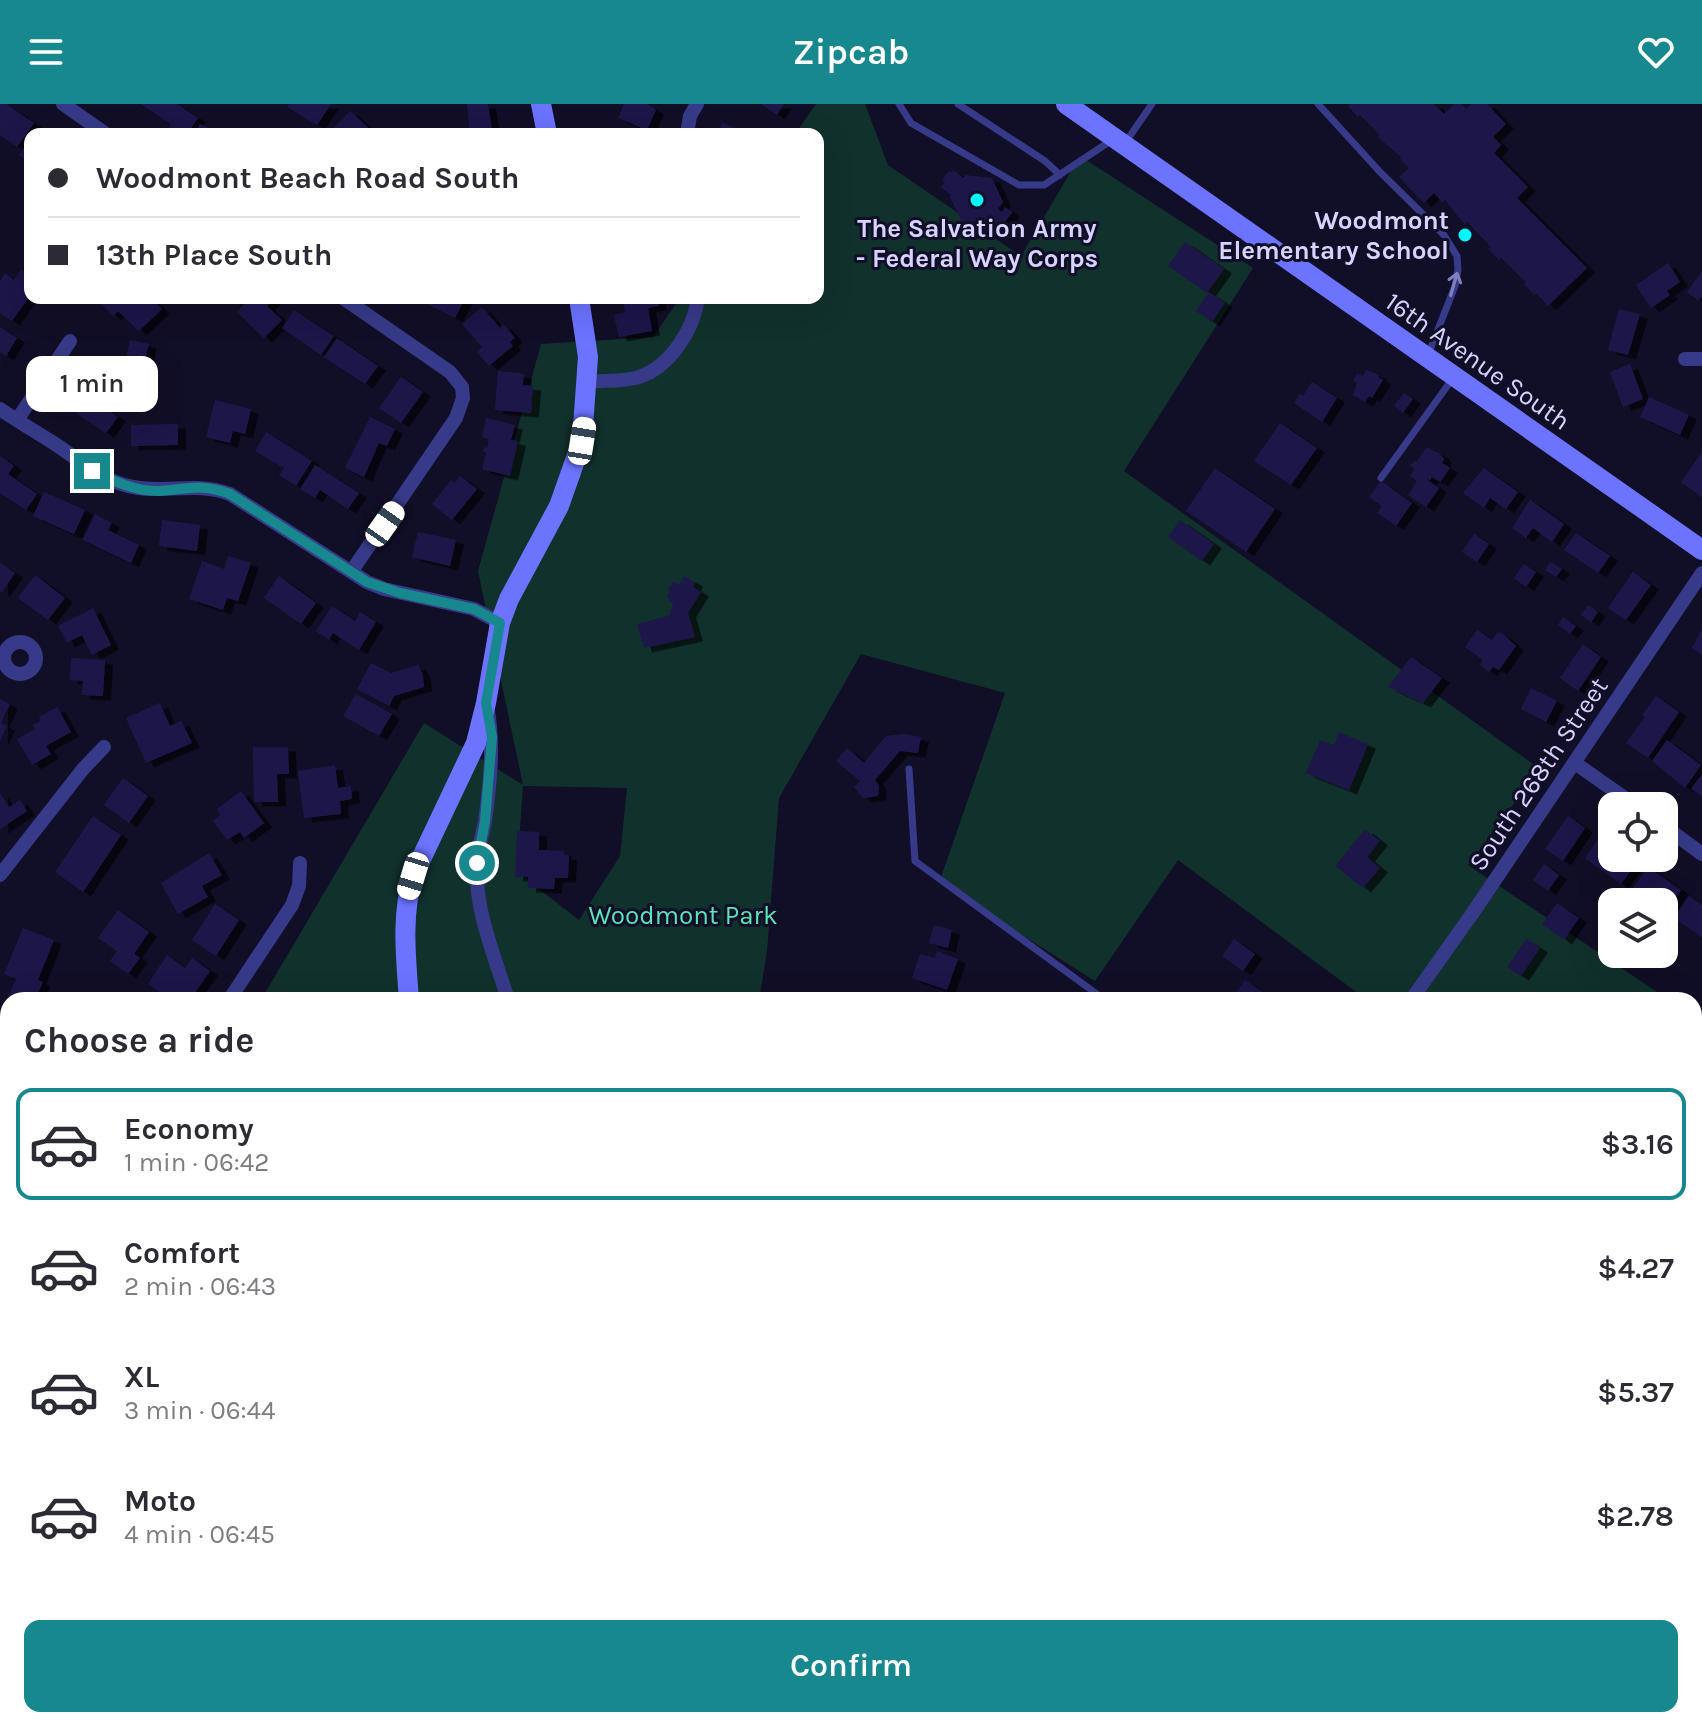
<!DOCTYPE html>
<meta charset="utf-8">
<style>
body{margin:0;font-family:Karla,sans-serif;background:#f2f2f3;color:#2b2b33;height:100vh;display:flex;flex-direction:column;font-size:30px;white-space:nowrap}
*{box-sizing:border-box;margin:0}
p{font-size:26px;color:#7c7c81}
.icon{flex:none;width:44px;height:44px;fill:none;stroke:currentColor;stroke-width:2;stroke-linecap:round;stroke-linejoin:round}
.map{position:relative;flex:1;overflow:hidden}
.panel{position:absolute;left:0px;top:888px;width:1702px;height:736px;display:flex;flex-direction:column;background:#fff;border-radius:24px 24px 0 0;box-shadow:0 8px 32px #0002}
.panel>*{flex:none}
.hud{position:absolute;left:24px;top:24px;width:800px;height:176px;border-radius:16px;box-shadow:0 8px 32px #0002;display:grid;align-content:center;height:176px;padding:0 24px;background:#fff}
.fabs{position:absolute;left:1598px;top:688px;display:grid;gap:16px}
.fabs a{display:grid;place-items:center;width:80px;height:80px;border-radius:16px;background:#fff;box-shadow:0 8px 32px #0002;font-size:40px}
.end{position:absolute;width:36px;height:36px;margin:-18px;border:10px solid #18888f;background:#fff;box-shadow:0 0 0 4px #fff}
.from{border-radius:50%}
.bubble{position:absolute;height:56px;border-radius:16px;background:#fff;box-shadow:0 8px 32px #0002;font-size:26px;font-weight:600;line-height:56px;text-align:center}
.car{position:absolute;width:24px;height:48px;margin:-24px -12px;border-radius:10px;box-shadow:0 0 6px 2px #0007;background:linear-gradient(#fff 24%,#345 0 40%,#fff 0 76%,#345 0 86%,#fff 0)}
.hud b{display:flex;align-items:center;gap:28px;height:76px;font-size:30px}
.hud b+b{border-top:2px solid #e1e1e2}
.hud i{width:20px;height:20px;background:#2b2b33}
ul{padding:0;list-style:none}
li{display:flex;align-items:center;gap:24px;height:112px;margin:0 16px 12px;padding:0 8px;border:4px solid transparent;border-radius:16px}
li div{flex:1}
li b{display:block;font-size:30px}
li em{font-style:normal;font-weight:600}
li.current{border-color:#18888f}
li>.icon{width:72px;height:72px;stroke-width:1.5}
h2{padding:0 24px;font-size:36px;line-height:96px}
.action{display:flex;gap:16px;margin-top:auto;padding:16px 24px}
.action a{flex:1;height:92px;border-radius:16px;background:#18888f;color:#fff;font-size:32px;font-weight:600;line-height:92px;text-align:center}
header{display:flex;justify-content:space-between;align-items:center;height:104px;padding:0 24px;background:#18888f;color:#fff;font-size:36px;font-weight:600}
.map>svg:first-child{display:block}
</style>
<header><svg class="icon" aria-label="menu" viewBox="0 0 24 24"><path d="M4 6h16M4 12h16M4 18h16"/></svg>Zipcab<svg class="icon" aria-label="heart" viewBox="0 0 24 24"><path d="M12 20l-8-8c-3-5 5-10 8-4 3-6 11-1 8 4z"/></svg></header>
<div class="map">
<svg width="1702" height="1624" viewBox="0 0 1702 1624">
<defs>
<filter id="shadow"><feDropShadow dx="8" dy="4.5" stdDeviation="0" flood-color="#0009"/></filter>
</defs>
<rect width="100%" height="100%" fill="#110e27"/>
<path fill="#11312d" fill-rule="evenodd" d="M 816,0 L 865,0 L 888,61 L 1021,152 L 1080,52 L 1253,164 L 1124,367 L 1540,665 L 1468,761 L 1669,896 L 1367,896 L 1178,756 L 1095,877 L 939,779 L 1005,589 L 861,550 L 779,694 L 767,848 L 759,896 L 261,896 L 424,619 L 523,681 L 478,467 L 541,240 L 653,233 L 680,194 L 818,194 L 818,30 L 795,30 ZM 523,682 L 627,684 L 620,752 L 579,816 L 517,768 Z
M 1694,913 L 1702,919 L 1702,1112 L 1694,1123 Z
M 338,1616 L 419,1616 L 431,1624 L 332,1624 Z
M 646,1616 L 1454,1616 L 1447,1624 L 645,1624 Z"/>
<path fill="#1f1949" filter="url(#shadow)" d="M 0,0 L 6,0 L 34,19 L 17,43 L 0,31 Z
M 141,0 L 177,0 L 198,14 L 187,30 L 171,30 L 167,27 L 171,20 Z
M 289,0 L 331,0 L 317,21 L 287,3 Z
M 467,0 L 488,0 L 492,26 L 470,29 Z
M 624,0 L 647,0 L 656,6 L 647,26 L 618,14 Z
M 761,0 L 784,0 L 777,11 Z
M 1350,0 L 1434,0 L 1444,10 L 1454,0 L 1462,0 L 1466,5 L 1471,0 L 1487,0 L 1506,20 L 1493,33 L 1501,41 L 1494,49 L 1528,83 L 1517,94 L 1587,164 L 1548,202 L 1536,189 L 1534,191 L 1524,180 L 1526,178 L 1501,154 L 1499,156 L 1488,145 L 1491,143 L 1467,118 L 1465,121 L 1445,96 L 1442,98 L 1434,89 L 1424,99 L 1399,73 L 1409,64 L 1400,55 L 1402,54 L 1378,33 L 1380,31 L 1360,11 L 1358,13 L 1348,2 Z
M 350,7 L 375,30 L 338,30 L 333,25 Z
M 722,19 L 751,30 L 718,30 Z
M 200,20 L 222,30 L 195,30 Z
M 30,35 L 30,58 L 19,51 Z
M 953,66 L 964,74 L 965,71 L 992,74 L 1003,98 L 998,105 L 1002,108 L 1005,103 L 1012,108 L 999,126 L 990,117 L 988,120 L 962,118 L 950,93 L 951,91 L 941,83 L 945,78 L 942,76 L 949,67 L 952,69 Z
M 1185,138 L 1224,165 L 1207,189 L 1168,162 Z
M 1668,159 L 1680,178 L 1667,187 L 1670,191 L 1651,204 L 1636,181 Z
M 21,166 L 30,172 L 30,192 L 12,217 L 0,209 L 0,177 L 5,169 L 14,176 Z
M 1702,167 L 1702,193 L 1698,196 L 1687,188 Z
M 1209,188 L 1225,199 L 1212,218 L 1196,207 Z
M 103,194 L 138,194 L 142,197 L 150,194 L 162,205 L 139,227 L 118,207 L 113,212 L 99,198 Z
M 250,194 L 275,194 L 267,202 L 282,216 L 264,234 L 237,208 Z
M 415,194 L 465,194 L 455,214 Z
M 634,194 L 658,194 L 659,202 L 648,204 L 652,227 L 619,233 L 614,211 L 625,208 L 623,197 Z
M 482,203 L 500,224 L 503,220 L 515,234 L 510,238 L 513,242 L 489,262 L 477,248 L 482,243 L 462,220 Z
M 1619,205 L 1640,210 L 1628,251 L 1608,246 Z
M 294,206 L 334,232 L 321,251 L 282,224 Z
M 0,223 L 17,234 L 6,252 L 0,248 Z
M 337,234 L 378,262 L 365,280 L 324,253 Z
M 130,236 L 149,240 L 136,290 L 110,284 L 115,265 L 123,268 Z
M 1630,260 L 1643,295 L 1623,303 L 1610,268 Z
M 1366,266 L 1379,271 L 1378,273 L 1383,276 L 1372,294 L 1369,292 L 1365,298 L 1353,291 L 1357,279 L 1353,276 L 1358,269 L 1363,272 Z
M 498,267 L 524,270 L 523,281 L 533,282 L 531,309 L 495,306 Z
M 401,273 L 423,288 L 401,319 L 379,304 Z
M 1312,278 L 1337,294 L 1322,318 L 1294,299 L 1300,290 L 1303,292 Z
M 76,284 L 118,313 L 106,329 L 64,301 Z
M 1404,289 L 1413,295 L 1403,309 L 1394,302 Z
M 1649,293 L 1689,311 L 1680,331 L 1640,313 Z
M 215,296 L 251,305 L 245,330 L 233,327 L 230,339 L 206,333 Z
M 370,313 L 395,325 L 387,342 L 379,339 L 364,373 L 345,364 Z
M 486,314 L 515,321 L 511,336 L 518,337 L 510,372 L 482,365 L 486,349 L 483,348 L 484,343 L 487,344 L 489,335 L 482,333 Z
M 1280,319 L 1317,344 L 1291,381 L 1254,357 Z
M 178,320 L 178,341 L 131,342 L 131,321 Z
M 266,328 L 312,357 L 296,382 L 279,371 L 284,364 L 255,347 Z
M 1427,343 L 1440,350 L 1444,355 L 1442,359 L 1450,364 L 1440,378 L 1432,373 L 1430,376 L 1426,375 L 1439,384 L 1426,403 L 1408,391 L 1417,377 L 1410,372 L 1415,365 L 1410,362 L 1414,357 L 1416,358 Z
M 1702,348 L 1702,393 L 1681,378 Z
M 0,352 L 14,362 L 8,370 L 37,390 L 26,406 L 0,389 Z
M 315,361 L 359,389 L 348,405 L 320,386 L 315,394 L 300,385 Z
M 1215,364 L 1275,405 L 1246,448 L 1186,407 Z
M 1484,364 L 1518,388 L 1506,405 L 1490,394 L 1484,404 L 1463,389 Z
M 460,372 L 477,385 L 452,416 L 432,400 L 451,376 L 455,379 Z
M 1381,377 L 1412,399 L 1396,422 L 1377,409 L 1382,402 L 1369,393 Z
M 44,388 L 85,406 L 74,430 L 33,412 Z
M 1530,396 L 1564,420 L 1552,438 L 1533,424 L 1526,434 L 1512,424 Z
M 95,410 L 112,419 L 108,426 L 139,441 L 131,459 L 83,436 Z
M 162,416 L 200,421 L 197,447 L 159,442 Z
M 1180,416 L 1214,440 L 1202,457 L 1168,433 Z
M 418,428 L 456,436 L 450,462 L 412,453 Z
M 1576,429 L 1610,452 L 1598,469 L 1564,446 Z
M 1474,430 L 1489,440 L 1477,458 L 1462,448 Z
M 228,452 L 251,459 L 238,497 L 227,494 L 223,506 L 189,495 L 202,457 L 224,465 Z
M 1550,458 L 1562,465 L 1556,473 L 1545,466 Z
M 0,459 L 15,469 L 2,488 L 0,487 Z
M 1524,460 L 1536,468 L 1526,483 L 1514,474 Z
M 1633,468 L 1651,481 L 1626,516 L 1608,504 Z
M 35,471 L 65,494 L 48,516 L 18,494 Z
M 279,472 L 316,499 L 301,520 L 264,494 Z
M 684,472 L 695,478 L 693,483 L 701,488 L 688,509 L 695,533 L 644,544 L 637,520 L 671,511 L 670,507 L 673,501 L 667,493 L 670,487 L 668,486 L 673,477 L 679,481 Z
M 1588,501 L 1598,508 L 1591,518 L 1581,511 Z
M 332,502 L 355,517 L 360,508 L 376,518 L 359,546 L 333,529 L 329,536 L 316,527 Z
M 93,504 L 111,541 L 92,551 L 82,531 L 67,539 L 58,522 Z
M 1563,513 L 1576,522 L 1570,530 L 1558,521 Z
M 1702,525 L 1702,551 L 1692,544 Z
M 1477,526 L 1492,536 L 1498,528 L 1503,530 L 1516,542 L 1499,566 L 1493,563 L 1489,568 L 1480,561 L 1483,556 L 1465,543 Z
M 1583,540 L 1601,553 L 1578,587 L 1560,574 Z
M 1411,553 L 1442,574 L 1423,599 L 1388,583 Z
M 71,554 L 105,556 L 103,592 L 82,591 L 83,577 L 70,576 Z
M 371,559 L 391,569 L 418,561 L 423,571 L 424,583 L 394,592 L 389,602 L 357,585 Z
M 1531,584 L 1557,597 L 1546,618 L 1521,605 Z
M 356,590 L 392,610 L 379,632 L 343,612 Z
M 1656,592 L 1679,608 L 1648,654 L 1626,639 L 1645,613 L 1642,611 Z
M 0,595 L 10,600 L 1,619 L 7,622 L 0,637 Z
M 160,599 L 170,622 L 181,617 L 192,639 L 146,659 L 126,614 Z
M 57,603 L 71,628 L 46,642 L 51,650 L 32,661 L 17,635 L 35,625 L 33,621 L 41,617 L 39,613 Z
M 1339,628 L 1368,640 L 1349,686 L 1306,669 L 1320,636 L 1334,641 Z
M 904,630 L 921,633 L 918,649 L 900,647 L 875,676 L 879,682 L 878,692 L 863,694 L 854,683 L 860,677 L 836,657 L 847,644 L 864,659 L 886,632 Z
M 1667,636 L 1701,661 L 1685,684 L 1652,657 Z
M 253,643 L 288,643 L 289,670 L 277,670 L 278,698 L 254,698 Z
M 335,661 L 338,684 L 351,682 L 352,695 L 340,697 L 341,710 L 304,714 L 298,667 Z
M 1702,670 L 1702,692 L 1691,685 Z
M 123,674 L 148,692 L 129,719 L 104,701 Z
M 241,687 L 264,719 L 244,734 L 240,728 L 227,736 L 213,717 L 220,711 L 217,705 Z
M 0,689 L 9,703 L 20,696 L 27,707 L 0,725 Z
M 93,712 L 121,731 L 83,788 L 55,768 Z
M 1568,712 L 1585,724 L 1563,757 L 1545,745 Z
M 1365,725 L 1380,737 L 1367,753 L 1380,764 L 1363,784 L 1335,762 Z
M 517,727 L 539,728 L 539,746 L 564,747 L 564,751 L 569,751 L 568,774 L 555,774 L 554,785 L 528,784 L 528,773 L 515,773 Z
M 1600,732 L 1612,741 L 1612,754 L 1631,754 L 1637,758 L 1621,780 L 1585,754 Z
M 209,749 L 222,771 L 202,782 L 208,793 L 178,810 L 161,779 Z
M 1544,760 L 1559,771 L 1548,787 L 1533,776 Z
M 1648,763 L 1681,786 L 1664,810 L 1664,798 L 1652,798 L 1633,784 Z
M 1689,792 L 1702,801 L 1702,833 L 1674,814 Z
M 1557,799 L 1579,814 L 1564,836 L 1542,820 Z
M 215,800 L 239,816 L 216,852 L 192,836 Z
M 118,806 L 149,828 L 134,850 L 140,854 L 128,870 L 110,857 L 117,847 L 98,834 Z
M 934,821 L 952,826 L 948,844 L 929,839 Z
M 23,824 L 54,836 L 38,876 L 43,878 L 35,896 L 7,896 L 16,875 L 4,870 Z
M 1234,835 L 1255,850 L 1243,867 L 1222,852 Z
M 1526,835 L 1540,844 L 1521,872 L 1507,863 Z
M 937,847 L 958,855 L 947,886 L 912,874 L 920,850 L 935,854 Z
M 167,851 L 185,864 L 192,854 L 210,867 L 190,896 L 171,896 L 148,880 Z
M 1245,876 L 1274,896 L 1243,896 L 1235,890 Z
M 8,1000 L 8,1033 L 0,1027 L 0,1002 L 4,1005 Z
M 6,1148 L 8,1188 L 0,1197 L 0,1156 Z
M 1702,1212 L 1702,1238 L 1694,1233 L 1694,1224 Z
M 1700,1243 L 1702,1245 L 1702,1276 L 1694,1287 L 1694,1251 Z
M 0,1352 L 8,1357 L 8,1365 L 0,1376 Z
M 1694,1422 L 1702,1428 L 1702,1447 L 1697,1453 L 1694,1450 Z
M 1694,1511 L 1702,1516 L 1702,1533 L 1697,1540 L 1694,1537 Z
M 144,1616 L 173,1616 L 167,1624 L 156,1624 Z
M 178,1616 L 195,1616 L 207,1624 L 172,1624 Z
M 1524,1616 L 1579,1616 L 1573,1624 L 1535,1624 Z"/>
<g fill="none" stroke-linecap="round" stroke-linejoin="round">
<path stroke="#373a88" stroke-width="7" d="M 899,0 L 911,19 L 1019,81 L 1044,81 L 1112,36
M 958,0 L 1045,57 L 1060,71
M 1318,0 L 1380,68 L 1444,131 L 1457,152 L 1458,166 L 1455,182 L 1428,251
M 1125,39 L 1152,0
M 1381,374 L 1453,274
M 909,665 L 915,757 L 1105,896
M 0,983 L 8,971"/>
<path stroke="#373a88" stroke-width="14" d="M 63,0 L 106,30
M 687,30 L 690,12 L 697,0
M 343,194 L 450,268 L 462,283 L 463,294 L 456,314 L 351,468
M 1685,255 L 1702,255
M 588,278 C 604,276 625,278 639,273 C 670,263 694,225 698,194
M 0,305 C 17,317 35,327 52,338 C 79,355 101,377 133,383 C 167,390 195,377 230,390 L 367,478 L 384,485 L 474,505 L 500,519
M 17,316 L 70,237
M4 554a16 16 0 1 1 32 0a16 16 0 1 1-32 0Z
M 488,607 C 494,643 490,680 485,717 C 483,731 477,745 477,759 C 474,806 495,852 508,896
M 1575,659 L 1636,702
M 1664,722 L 1702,750
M 0,771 L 83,665 L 104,643
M 229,896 L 292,801 L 299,782 L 300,759
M 1411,896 L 1472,810 L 1702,469
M 0,1228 L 8,1217
M 1694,1347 L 1702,1353
M 0,1587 L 8,1592
M 45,1616 L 58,1624
M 754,1616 L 755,1624
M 1662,1616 L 1673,1624"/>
<path stroke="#6b73ff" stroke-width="20" d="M 541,0 L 547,30
M 1066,0 L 1702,446
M 409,896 C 406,854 401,812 413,772 L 476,639 L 486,599 L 500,519 L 509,495 L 559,402 L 582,337 L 588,253 L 579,194
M 0,1303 L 8,1309
M 443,1616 L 455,1624
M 550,1624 L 555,1616"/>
</g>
<defs><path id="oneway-shaft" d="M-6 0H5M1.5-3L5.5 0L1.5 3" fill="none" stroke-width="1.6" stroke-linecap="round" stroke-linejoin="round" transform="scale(2)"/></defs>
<use stroke="#7f7fbe" href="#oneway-shaft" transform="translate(1454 180) rotate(-74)"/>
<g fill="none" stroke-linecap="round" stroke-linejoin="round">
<path stroke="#18888f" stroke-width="10" d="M 92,367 C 113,377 137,388 160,387 C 188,385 202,379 230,390 L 367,478 L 400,489 L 474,505 L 500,519 L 486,599 L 492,633 L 485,717 L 477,759"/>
</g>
<g fill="#00f9ff" stroke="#110e27" stroke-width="3">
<circle cx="977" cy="96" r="8"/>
<circle cx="1465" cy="131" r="8"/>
</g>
<g text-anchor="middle" stroke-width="6" stroke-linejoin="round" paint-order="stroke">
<g font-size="26" font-weight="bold" fill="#d6d4ff" stroke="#110e27" text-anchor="end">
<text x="1449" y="125">Woodmont<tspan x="1449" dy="30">Elementary School</tspan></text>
<text x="977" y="133" text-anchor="middle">The Salvation Army<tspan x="977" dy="30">- Federal Way Corps</tspan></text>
</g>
<g font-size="26" fill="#d6d4ff" stroke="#110e27">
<text transform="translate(1478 257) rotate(35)" y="9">16th Avenue South</text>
<text transform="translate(1538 670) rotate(-56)" y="9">South 268th Street</text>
</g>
<g font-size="26" fill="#5ae5b7" stroke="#110e27">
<text x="683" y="820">Woodmont Park</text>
</g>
</g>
</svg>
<div class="fabs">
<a><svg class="icon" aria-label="locate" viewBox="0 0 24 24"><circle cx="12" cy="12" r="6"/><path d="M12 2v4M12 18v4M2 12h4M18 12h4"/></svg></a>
<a><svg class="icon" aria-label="layers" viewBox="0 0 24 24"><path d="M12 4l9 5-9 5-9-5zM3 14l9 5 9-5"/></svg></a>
</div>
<i class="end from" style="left:477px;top:759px"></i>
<i class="end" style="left:92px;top:367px"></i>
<div class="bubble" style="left:26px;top:252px;width:132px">1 min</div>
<i class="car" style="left:582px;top:337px;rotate:9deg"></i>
<i class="car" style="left:385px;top:420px;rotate:35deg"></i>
<i class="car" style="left:413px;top:772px;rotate:197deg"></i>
<div class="hud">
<b><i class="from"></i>Woodmont Beach Road South</b>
<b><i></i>13th Place South</b>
</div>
<section class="panel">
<h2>Choose a ride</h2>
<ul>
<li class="current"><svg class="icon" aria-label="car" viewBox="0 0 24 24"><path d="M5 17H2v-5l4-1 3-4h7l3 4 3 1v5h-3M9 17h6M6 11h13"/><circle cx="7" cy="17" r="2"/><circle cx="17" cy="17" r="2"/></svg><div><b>Economy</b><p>1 min · 06:42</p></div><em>$3.16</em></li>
<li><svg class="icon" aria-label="car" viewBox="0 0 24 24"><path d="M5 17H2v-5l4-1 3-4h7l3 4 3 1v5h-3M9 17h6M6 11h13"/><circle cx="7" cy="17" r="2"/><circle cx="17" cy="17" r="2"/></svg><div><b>Comfort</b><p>2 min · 06:43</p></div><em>$4.27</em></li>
<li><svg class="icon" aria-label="car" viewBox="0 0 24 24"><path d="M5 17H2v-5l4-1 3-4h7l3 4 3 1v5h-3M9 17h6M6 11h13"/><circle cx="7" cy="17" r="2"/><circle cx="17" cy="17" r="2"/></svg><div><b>XL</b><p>3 min · 06:44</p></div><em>$5.37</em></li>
<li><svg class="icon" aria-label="car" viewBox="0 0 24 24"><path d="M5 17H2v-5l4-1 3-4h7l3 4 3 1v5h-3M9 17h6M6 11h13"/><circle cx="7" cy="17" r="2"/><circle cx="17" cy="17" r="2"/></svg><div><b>Moto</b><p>4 min · 06:45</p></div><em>$2.78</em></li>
</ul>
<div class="action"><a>Confirm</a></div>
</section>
</div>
